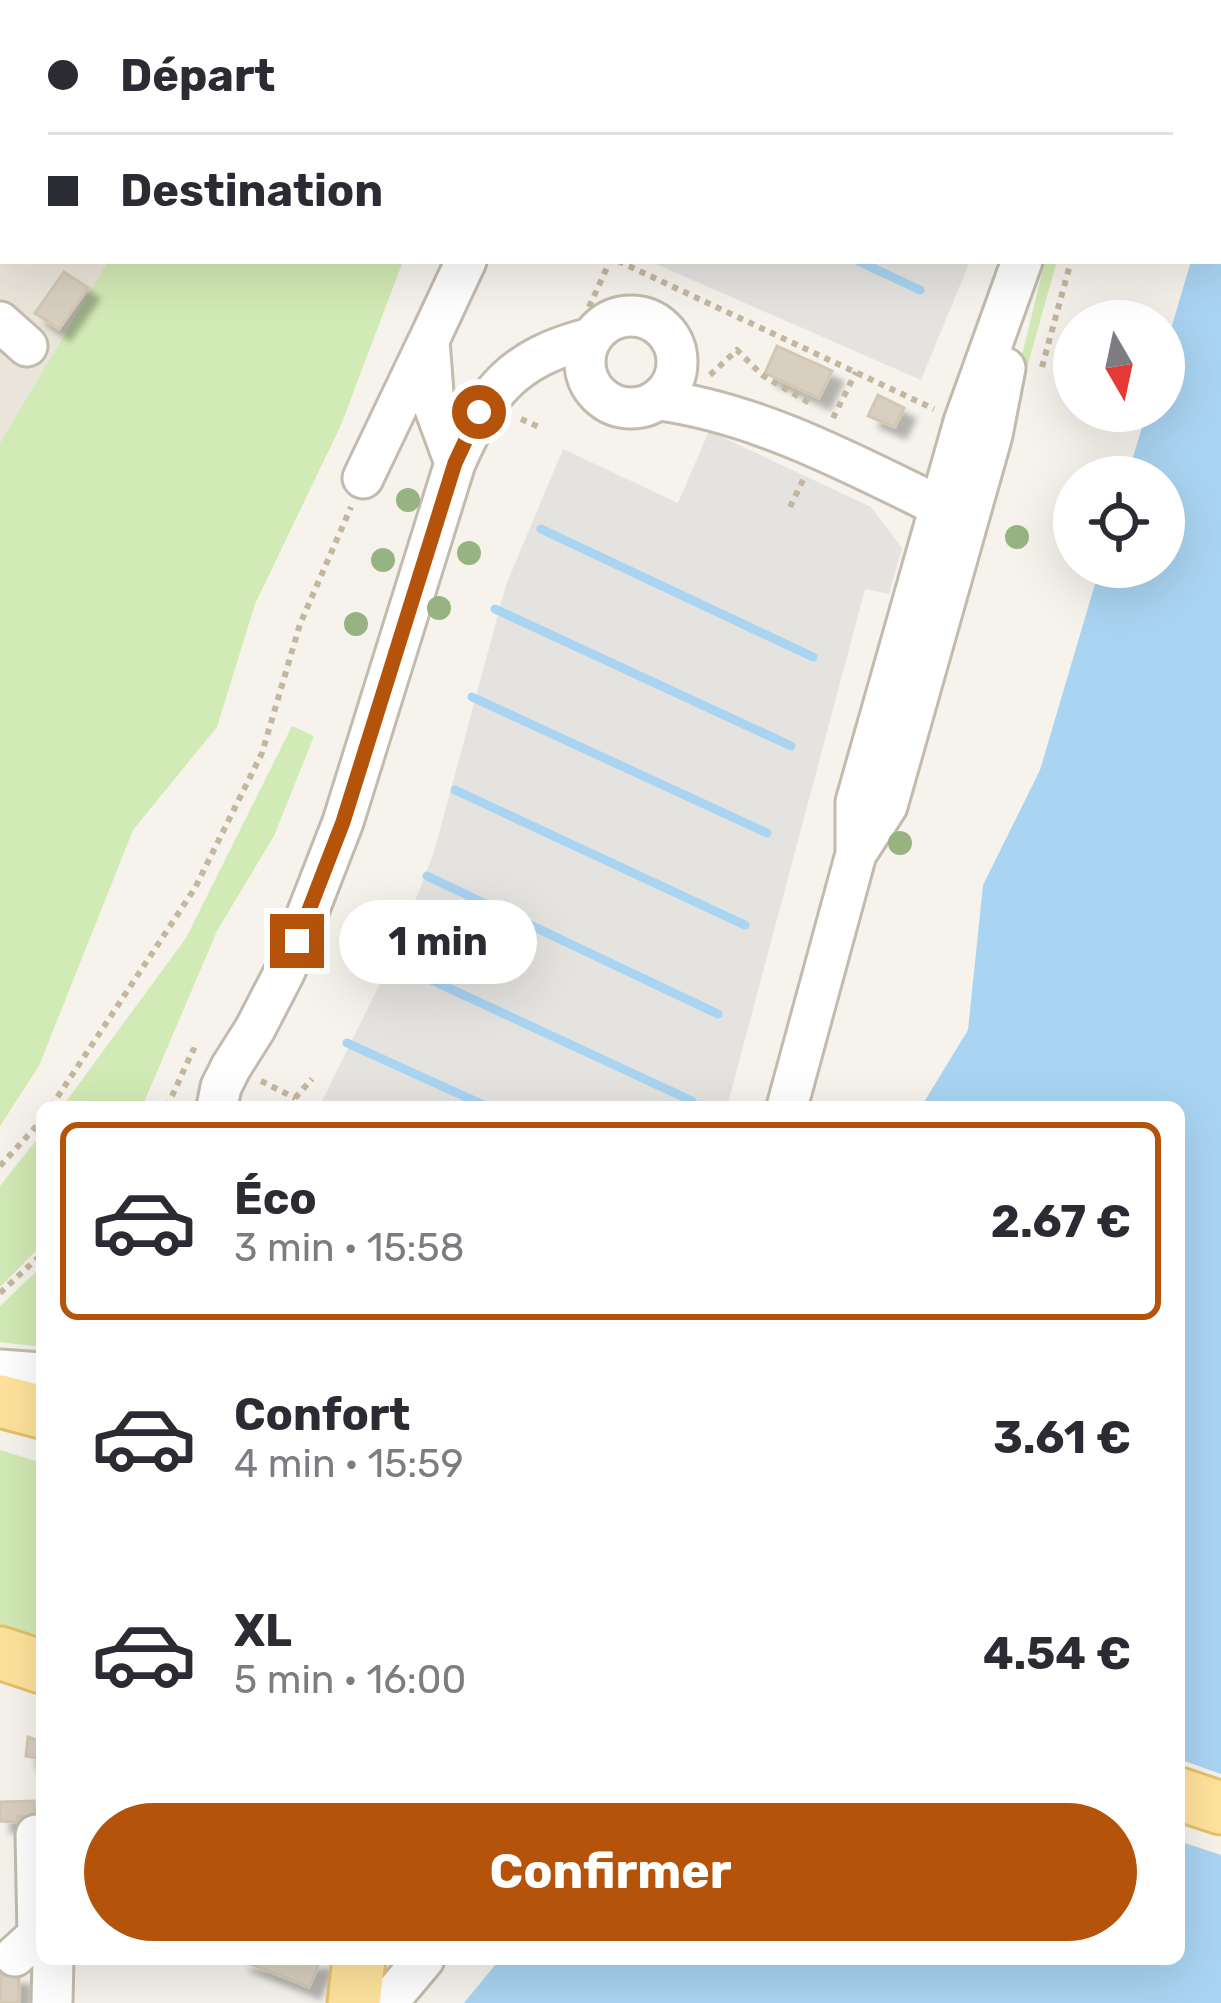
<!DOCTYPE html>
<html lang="fr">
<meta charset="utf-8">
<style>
body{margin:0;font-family:Rubik,sans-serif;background:#f2f2f3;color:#2b2b33;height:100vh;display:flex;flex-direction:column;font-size:45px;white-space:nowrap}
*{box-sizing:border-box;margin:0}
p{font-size:39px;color:#7c7c81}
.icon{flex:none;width:66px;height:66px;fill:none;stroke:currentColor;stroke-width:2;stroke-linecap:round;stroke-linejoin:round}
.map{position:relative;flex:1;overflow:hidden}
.details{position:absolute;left:36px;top:1101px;width:1149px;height:864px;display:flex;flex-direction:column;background:#fff;border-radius:18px;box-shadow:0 12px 48px #0002}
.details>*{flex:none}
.hud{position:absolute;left:0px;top:0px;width:1221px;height:264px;box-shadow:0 12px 48px #0002;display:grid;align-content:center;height:264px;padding:0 48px;background:#fff}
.needle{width:78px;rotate:171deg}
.tools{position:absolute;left:1053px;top:300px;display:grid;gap:24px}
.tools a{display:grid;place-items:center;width:132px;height:132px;border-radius:50%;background:#fff;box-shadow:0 12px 48px #0002;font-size:60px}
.end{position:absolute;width:54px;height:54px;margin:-27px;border:15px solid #b45309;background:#fff;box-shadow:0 0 0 6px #fff}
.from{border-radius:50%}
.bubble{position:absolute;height:84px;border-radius:42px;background:#fff;box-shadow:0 12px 48px #0002;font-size:39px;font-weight:700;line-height:84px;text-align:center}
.hud b{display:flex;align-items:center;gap:42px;height:114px;font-size:45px}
.hud b+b{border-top:3px solid #e1e1e2}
.hud i{width:30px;height:30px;background:#2b2b33}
ul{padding:21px 0 0;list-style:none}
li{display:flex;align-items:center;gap:36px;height:198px;margin:0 24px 18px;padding:0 24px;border:6px solid transparent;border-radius:18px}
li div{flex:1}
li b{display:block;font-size:45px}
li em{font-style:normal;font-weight:700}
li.current{border-color:#b45309}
li>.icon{width:108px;height:108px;stroke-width:1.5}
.cta{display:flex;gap:24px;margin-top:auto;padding:24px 48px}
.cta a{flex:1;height:138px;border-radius:72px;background:#b45309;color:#fff;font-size:48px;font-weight:700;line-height:138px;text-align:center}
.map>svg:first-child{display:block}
</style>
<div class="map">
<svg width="1221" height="2003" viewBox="0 0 1221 2003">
<defs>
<filter id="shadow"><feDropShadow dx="11" dy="11" stdDeviation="3" flood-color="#0004"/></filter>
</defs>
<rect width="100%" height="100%" fill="#f6f3ec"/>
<path fill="#eae5da" d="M 0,252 L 3,252 L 3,261 L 108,261 L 0,443 Z"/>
<path fill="#d2eab5" d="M 145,0 L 530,0 L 528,3 L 144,3 Z
M 108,261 L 403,261 L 341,425 L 255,604 L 217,727 L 133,830 L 39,1066 L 0,1126 L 0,443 Z
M 1045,261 L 1057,261 L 1028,364 L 1015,430 L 1005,424 Z
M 292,726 L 314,736 L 274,836 L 217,931 L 142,1107 L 62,1107 L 186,938 Z
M 42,1133 L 42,1245 L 0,1287 L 0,1186 Z
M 42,1266 L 42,1347 L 0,1342 L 0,1306 Z
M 0,1450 L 42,1463 L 42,1651 L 0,1636 Z"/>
<path fill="#e5e3e0" d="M 766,0 L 1046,0 L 1045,3 L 765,3 Z
M 649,261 L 970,261 L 921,380 Z
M 709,431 L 871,507 L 902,548 L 889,594 L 865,589 L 727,1107 L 319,1107 L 395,953 L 434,852 L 506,585 L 563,449 L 678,503 Z"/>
<path fill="#a9d4f2" d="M 1221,151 L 1221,2003 L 464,2003 L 500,1959 L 1179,1959 L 1179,1107 L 921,1107 L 968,1030 L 983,885 L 1040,770 L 1100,567 L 1164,567 L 1164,477 L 1127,477 L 1147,411 L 1164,411 L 1164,353 L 1191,261 L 1218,261 L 1218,162 Z"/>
<path fill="#f6f3ec" d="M 1179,1759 L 1221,1774 L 1221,1855 L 1179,1841 Z"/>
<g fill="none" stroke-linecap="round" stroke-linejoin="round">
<path stroke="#a9d4f2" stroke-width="9" d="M 946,0 L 953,3
M 858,261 L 920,290
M 541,529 L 813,657
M 495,609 L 791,746
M 472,697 L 767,833
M 455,790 L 745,925
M 427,876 L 718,1014
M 386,959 L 692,1101
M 347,1043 L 488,1107"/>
</g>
<path fill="#d8cfc1" stroke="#d3c7b4" stroke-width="3" filter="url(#shadow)" d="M 64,272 L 88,288 L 59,329 L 35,313 Z
M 777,346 L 832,371 L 819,398 L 765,373 Z
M 878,395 L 904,408 L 895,427 L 868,416 Z
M 28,1737 L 42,1742 L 42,1759 L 26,1756 Z
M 34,1801 L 35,1816 L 17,1817 L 17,1822 L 0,1821 L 0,1802 Z
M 238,1959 L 321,1959 L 309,1987 Z
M 0,1974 L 19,1974 L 19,2003 L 0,2003 Z"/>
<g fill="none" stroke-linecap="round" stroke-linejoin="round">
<defs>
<path id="minor" d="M 586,3 L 588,0
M 669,3 L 670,0
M 1094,3 L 1095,0
M585 362a46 46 0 1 1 92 0a46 46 0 1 1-92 0Z
M 0,322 L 27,346
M 659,400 C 757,413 851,463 939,506 L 964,513
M 455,463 L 434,406 L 429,340 L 466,261
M 363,478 L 428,342
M 856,854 L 887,806 L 992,435 L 1005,368
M 217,1107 L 221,1087 L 231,1067 L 255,1029 L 285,971 L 343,822 L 455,463 C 487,391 512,358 591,338
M 787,1107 L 856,854 L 856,802 L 964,422 L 1022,261
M 0,1370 L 42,1373
M 15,1956 L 38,1935 L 36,1835
M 52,2003 L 53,1959
M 387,2003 L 424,1959"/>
<path id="major" d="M 0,1401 L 42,1412
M 0,1653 L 42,1667
M 1179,1794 L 1221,1808
M 354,2003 L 359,1959"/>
</defs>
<use href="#minor" stroke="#c2bbae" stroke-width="45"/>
<use href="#major" stroke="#e6c16a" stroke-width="57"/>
<path stroke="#c4b79f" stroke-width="6" stroke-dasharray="6 6" stroke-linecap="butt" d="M 1142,3 L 1143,0
M 618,261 L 934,409
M 589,307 L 610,261
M 1042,367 L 1071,261
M 710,375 L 737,350 L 762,375 L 813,405
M 833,418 L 856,372
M 521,419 L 539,427
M 790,507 L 804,478
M 261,1081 L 295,1098
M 51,1107 L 195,888 L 262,753 L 300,624 L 351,507
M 167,1107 L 193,1050 L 200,1053
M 287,1107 L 312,1079
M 0,1166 L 42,1120
M 0,1293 L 42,1254"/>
<use href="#minor" stroke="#fff" stroke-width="39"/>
<use href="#major" stroke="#ffe39c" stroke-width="51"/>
</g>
<g fill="#97b381">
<circle cx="408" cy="500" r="12"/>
<circle cx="1017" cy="537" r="12"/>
<circle cx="469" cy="553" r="12"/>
<circle cx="383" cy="560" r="12"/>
<circle cx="439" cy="608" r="12"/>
<circle cx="356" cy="624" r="12"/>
<circle cx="900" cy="843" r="12"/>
</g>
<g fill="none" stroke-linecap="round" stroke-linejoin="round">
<path stroke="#b45309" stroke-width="15" d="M 297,941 L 343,822 L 455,463 L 479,412"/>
</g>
</svg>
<div class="tools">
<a><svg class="needle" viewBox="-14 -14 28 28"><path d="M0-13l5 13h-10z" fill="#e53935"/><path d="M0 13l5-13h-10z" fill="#7c7c81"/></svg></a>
<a><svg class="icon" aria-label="locate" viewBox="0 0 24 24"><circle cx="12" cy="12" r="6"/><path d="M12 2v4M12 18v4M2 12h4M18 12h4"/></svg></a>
</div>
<i class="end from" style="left:479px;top:412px"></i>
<i class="end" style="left:297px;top:941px"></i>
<div class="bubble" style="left:339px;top:900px;width:198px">1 min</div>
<div class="hud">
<b><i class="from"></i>Départ</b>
<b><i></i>Destination</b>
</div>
<section class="details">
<ul>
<li class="current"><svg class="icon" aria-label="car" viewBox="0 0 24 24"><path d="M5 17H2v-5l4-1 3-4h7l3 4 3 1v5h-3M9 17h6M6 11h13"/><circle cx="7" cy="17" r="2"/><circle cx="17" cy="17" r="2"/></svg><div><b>Éco</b><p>3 min · 15:58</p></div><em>2.67 €</em></li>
<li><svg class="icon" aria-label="car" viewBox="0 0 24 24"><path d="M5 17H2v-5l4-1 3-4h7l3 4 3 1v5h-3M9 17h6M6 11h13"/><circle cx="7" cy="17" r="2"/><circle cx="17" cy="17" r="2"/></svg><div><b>Confort</b><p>4 min · 15:59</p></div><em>3.61 €</em></li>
<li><svg class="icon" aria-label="car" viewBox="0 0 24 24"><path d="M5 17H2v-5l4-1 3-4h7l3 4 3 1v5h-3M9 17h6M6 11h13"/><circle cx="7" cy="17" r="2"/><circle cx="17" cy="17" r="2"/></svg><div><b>XL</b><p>5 min · 16:00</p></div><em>4.54 €</em></li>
</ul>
<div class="cta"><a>Confirmer</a></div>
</section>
</div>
